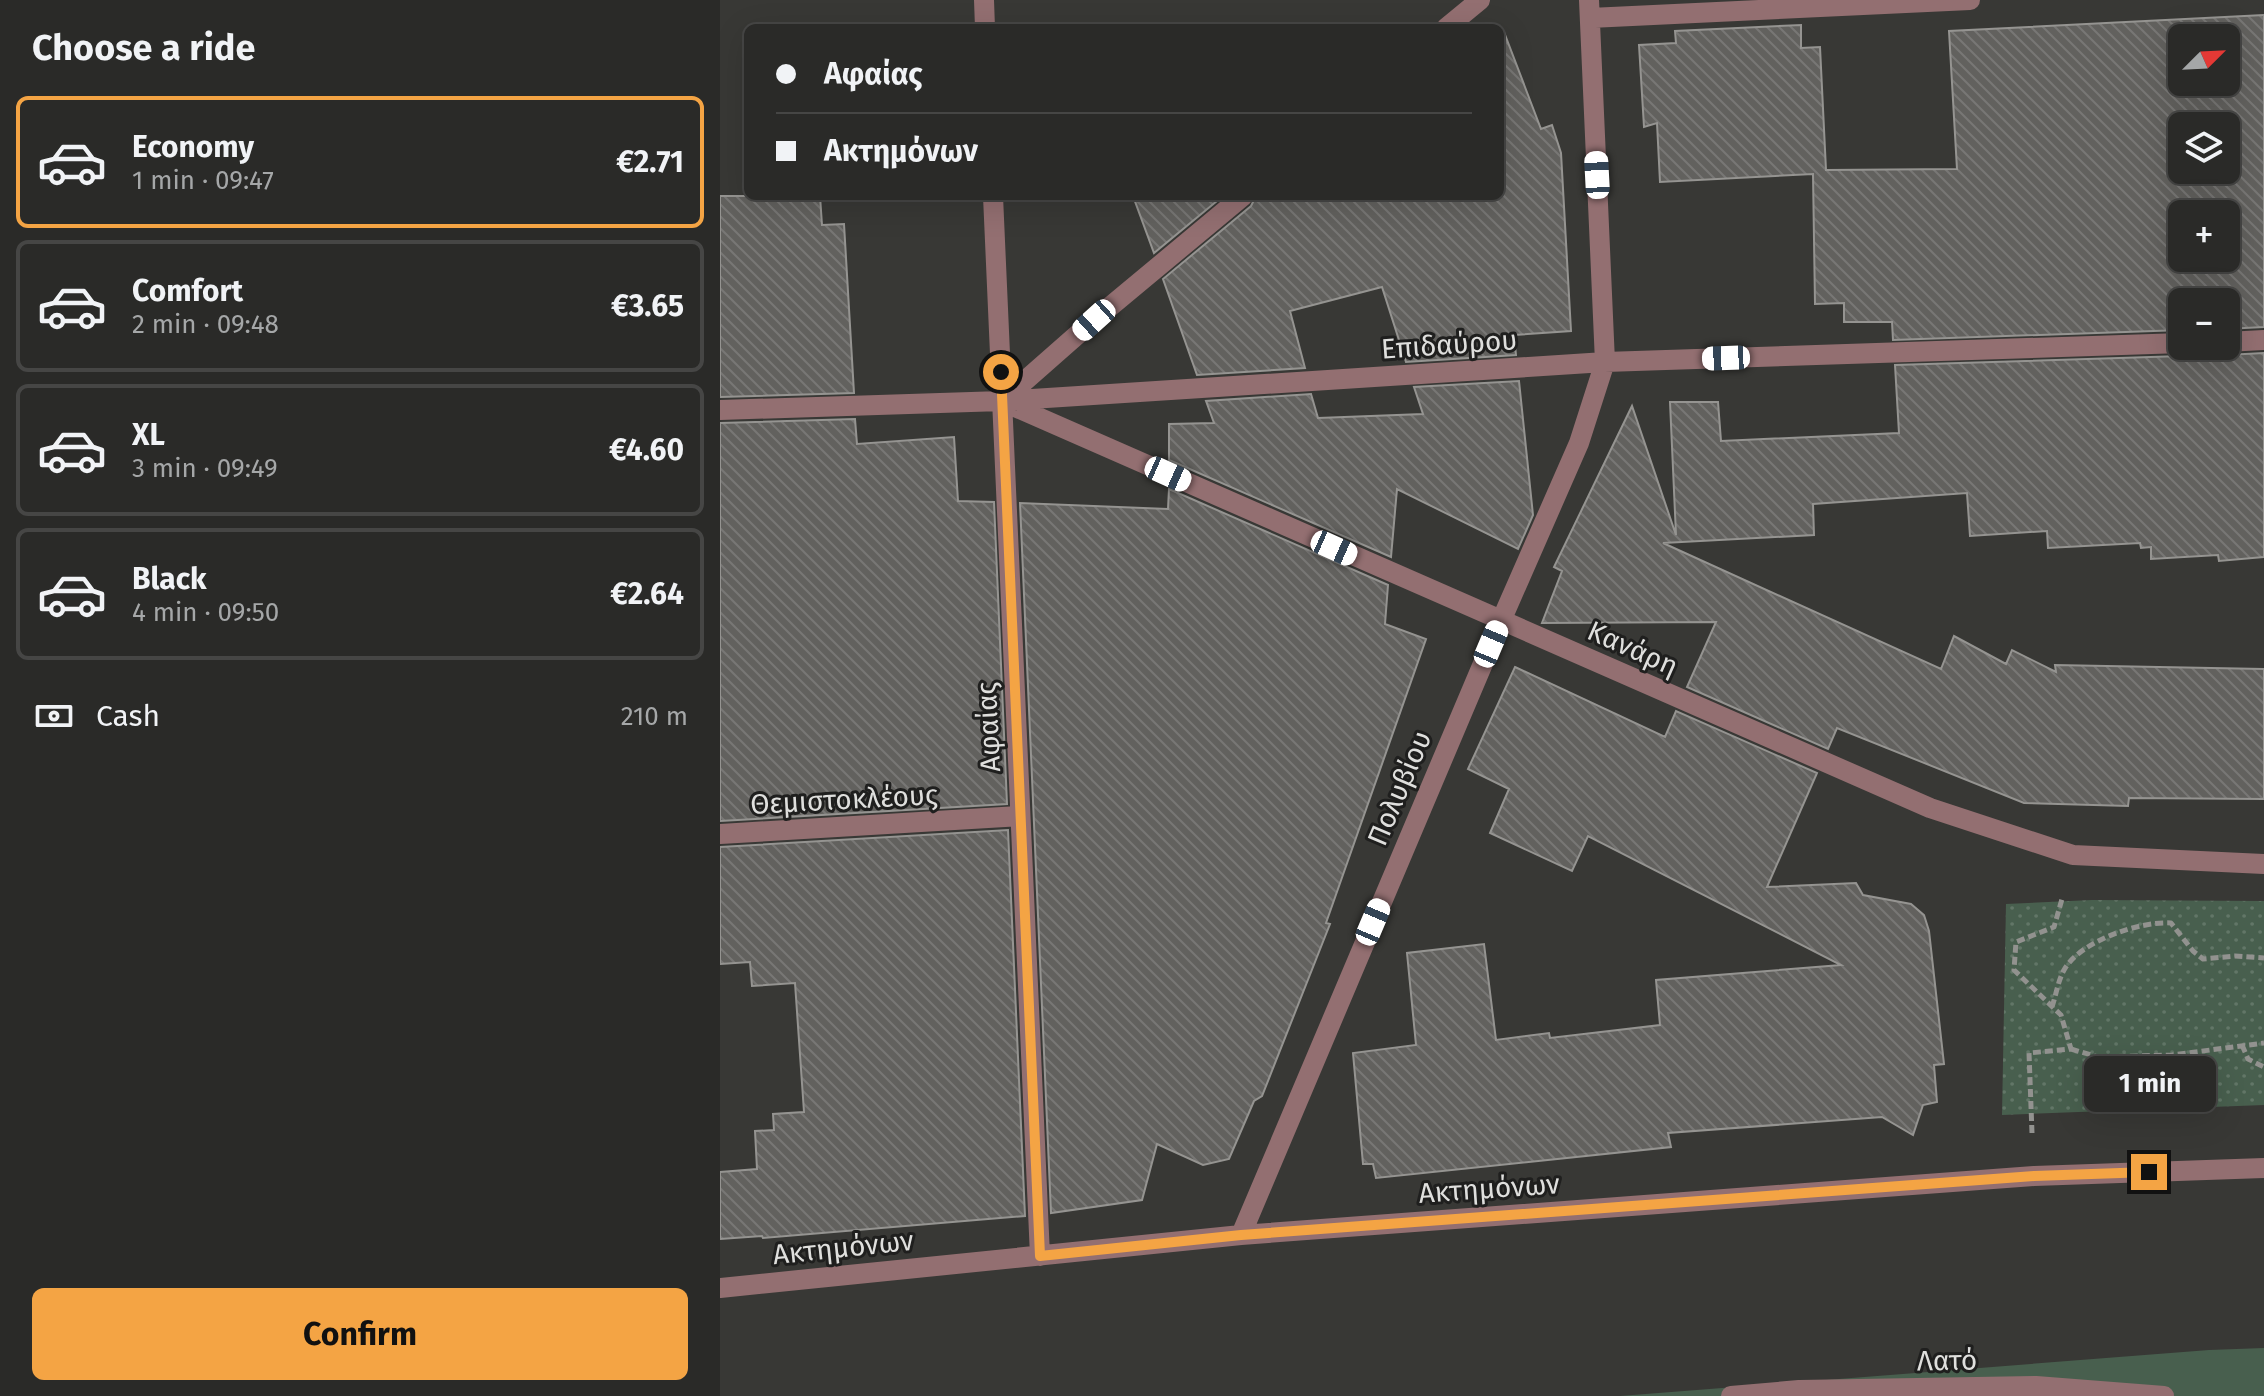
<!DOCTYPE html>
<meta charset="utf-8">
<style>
body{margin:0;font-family:"Fira Sans",sans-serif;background:#323230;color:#f1f3f6;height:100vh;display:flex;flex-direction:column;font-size:30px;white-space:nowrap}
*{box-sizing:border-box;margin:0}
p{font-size:26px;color:#a5a7a8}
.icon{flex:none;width:44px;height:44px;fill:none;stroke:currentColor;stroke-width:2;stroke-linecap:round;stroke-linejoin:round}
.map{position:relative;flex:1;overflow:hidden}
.panel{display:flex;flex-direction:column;background:#2a2a28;width:720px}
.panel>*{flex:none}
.banner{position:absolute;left:24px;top:24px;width:760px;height:176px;border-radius:12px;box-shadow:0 8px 32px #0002,0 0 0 2px #464645;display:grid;align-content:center;height:176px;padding:0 32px;background:#2a2a28}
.needle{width:52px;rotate:66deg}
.buttons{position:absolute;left:1448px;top:24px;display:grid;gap:16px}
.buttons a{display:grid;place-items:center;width:72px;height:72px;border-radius:12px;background:#2a2a28;box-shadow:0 8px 32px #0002,0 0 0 2px #464645;font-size:40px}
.end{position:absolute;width:36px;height:36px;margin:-18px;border:10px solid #f4a444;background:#111;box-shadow:0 0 0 4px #111}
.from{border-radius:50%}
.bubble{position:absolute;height:56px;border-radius:12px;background:#2a2a28;box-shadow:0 8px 32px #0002,0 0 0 2px #464645;font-size:26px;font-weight:700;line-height:56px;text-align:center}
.car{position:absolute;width:24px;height:48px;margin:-24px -12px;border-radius:10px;box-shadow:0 0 6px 2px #0007;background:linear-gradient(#fff 24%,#345 0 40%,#fff 0 76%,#345 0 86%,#fff 0)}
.banner b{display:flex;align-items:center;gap:28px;height:76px;font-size:30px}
.banner b+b{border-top:2px solid #464645}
.banner i{width:20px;height:20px;background:#f1f3f6}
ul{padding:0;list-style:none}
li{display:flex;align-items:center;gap:24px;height:132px;margin:0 16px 12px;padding:0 16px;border:4px solid #464645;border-radius:12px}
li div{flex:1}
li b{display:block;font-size:30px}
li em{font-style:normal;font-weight:700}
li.on{border-color:#f4a444}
li>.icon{width:72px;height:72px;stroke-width:1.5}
h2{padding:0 32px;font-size:36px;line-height:96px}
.pay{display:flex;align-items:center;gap:20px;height:88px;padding:0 32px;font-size:30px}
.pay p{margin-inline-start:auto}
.action{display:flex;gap:16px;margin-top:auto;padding:16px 32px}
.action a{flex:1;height:92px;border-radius:12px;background:#f4a444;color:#111;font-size:32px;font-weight:700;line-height:92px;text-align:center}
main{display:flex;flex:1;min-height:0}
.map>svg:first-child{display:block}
</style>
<main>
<section class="panel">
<h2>Choose a ride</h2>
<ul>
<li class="on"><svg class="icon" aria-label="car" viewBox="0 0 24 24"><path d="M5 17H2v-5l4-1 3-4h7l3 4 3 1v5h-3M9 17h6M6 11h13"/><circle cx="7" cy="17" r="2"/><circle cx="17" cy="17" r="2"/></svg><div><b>Economy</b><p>1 min · 09:47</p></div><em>€2.71</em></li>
<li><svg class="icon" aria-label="car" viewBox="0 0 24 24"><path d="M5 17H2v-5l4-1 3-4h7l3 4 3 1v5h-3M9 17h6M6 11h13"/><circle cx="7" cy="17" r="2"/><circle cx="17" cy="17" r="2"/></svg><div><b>Comfort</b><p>2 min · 09:48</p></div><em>€3.65</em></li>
<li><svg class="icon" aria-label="car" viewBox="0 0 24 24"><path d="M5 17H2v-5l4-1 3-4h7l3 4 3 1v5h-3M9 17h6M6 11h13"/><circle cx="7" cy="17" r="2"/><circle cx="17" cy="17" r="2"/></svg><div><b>XL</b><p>3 min · 09:49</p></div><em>€4.60</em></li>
<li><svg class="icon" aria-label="car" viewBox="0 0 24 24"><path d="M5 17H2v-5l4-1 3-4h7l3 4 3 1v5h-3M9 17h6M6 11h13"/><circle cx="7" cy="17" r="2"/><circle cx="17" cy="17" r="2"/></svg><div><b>Black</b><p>4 min · 09:50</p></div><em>€2.64</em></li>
</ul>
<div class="pay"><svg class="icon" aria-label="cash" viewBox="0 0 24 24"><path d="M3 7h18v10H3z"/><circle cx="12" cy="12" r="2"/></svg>Cash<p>210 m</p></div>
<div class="action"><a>Confirm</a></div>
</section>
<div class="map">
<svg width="1544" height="1396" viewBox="0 0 1544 1396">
<defs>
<pattern id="park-dots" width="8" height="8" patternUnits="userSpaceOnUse" patternTransform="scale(2)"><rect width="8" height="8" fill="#485f4e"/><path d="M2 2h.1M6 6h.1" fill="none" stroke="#627667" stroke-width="1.8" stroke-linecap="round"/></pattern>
<pattern id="building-back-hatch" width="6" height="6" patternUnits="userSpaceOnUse" patternTransform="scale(2)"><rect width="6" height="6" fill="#62615e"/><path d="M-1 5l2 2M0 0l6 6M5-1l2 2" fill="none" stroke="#787775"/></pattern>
</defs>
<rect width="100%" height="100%" fill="#383835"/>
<path fill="#485f4e" d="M 1544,1348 L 1544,1396 L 900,1396 L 1489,1350 Z"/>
<path fill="url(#park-dots)" d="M 1372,900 L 1544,901 L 1544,1105 L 1282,1115 L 1286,904 Z"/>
<path fill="url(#building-back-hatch)" stroke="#959491" stroke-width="2" fill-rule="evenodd" d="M 1544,15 L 1544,327 L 1506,329 L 1506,302 L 1462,302 L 1462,330 L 1173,340 L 1172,322 L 1124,322 L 1124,303 L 1095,304 L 1093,174 L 940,182 L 937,123 L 924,127 L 919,45 L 956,43 L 955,31 L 1081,25 L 1081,48 L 1100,47 L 1106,170 L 1237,169 L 1229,31 ZM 1462,38 L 1506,38 L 1506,82 L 1462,82 ZM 1462,126 L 1506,126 L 1506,170 L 1462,170 ZM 1462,214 L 1506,214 L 1506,258 L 1462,258 Z
M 784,32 L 821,129 L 832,125 L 841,153 L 851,331 L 794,335 L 796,355 L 686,362 L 662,287 L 570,311 L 585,368 L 477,375 L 443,279 L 531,206 L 536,196 L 780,196 L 780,33 Z
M 0,196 L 100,196 L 102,225 L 124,224 L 134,393 L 0,397 Z
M 413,196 L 503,196 L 434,253 Z
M 1474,346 L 1494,346 L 1499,353 L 1506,355 L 1544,353 L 1544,557 L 1499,561 L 1498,555 L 1431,559 L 1431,547 L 1421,548 L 1420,543 L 1328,548 L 1327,531 L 1250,536 L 1247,493 L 1093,504 L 1094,535 L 943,543 L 1221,669 L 1234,636 L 1286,664 L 1292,650 L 1336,672 L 1335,665 L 1544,669 L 1544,799 L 1409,798 L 1408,806 L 1304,803 L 1117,728 L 1108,749 L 967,687 L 996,622 L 822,623 L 842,571 L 834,567 L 912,406 L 956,535 L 950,402 L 998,402 L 1001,441 L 1179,433 L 1175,365 L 1462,356 L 1469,354 Z
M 799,381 L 813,515 L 798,549 L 677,489 L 671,557 L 449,460 L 449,424 L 494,423 L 486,401 L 591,394 L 598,418 L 703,414 L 694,387 Z
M 135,419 L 137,444 L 234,437 L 238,501 L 274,502 L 287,804 L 0,821 L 0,423 Z
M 449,489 L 668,585 L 665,624 L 706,639 L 606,923 L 610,924 L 542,1096 L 534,1101 L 509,1159 L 483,1165 L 437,1144 L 422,1200 L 331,1213 L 300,503 L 448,509 Z
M 795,667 L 945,737 L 956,711 L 1097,773 L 1047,887 L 1136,883 L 1143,895 L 1191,904 L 1204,915 L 1209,931 L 1224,1064 L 1214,1065 L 1217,1102 L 1203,1105 L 1193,1135 L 1162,1117 L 948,1133 L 951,1147 L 656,1178 L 653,1164 L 643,1164 L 633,1053 L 696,1045 L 687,953 L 764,944 L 776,1040 L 829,1033 L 830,1038 L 940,1025 L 936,980 L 1121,965 L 868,836 L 852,871 L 770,833 L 789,789 L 748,769 Z
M 288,830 L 305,1216 L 43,1238 L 42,1236 L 0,1239 L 0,1172 L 37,1169 L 35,1131 L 54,1130 L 53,1114 L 84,1112 L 75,983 L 32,986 L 30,962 L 0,964 L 0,847 Z"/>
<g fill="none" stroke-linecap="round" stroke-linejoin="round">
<path stroke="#92928f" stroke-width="5" stroke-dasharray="8 4" stroke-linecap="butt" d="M 1332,1007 C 1336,995 1338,981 1344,970 C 1360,941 1420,921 1451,923 L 1473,951 L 1483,959 L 1515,956 L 1544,958
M 1522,1045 L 1528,1059 L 1544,1067
M 1351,1049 L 1378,1057 L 1452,1055 L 1544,1043
M 1312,1133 L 1309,1053 L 1351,1049 L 1341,1015 L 1294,970 L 1296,942 L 1334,927 L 1342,899"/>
<path stroke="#936f71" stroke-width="20" d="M 264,0 L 265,28
M 870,18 L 1250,0
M 726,28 L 760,0
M 273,196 L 320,1256
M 1506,342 L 1544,340
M 282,401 L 374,320 L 523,196
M 286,403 L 1210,808 L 1353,855 L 1544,864
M 0,410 L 282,401 L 885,362 L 1462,343
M 0,834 L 300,816
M 521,1235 L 781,621 L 859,443 L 885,362 L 869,0
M 0,1288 L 521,1235 L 1314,1176 L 1544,1168
M 1011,1396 L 1079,1390 L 1316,1386 L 1444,1396"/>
</g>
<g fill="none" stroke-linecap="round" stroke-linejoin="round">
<path stroke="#f4a444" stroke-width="10" d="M 281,372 L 320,1256 L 521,1235 L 1314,1176 L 1429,1172"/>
</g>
<g text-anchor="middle" stroke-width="6" stroke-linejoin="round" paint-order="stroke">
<g font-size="28" fill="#dfdfdd" stroke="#1f1f1e">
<text transform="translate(729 344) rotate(-4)" y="10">Επιδαύρου</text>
<text transform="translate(913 648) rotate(24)" y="10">Κανάρη</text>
<text transform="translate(268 727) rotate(-93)" y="10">Αφαίας</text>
<text transform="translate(679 788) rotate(-67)" y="10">Πολυβίου</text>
<text transform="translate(124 799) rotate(-3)" y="10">Θεμιστοκλέους</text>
<text transform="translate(769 1188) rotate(-4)" y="10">Ακτημόνων</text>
<text transform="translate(123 1247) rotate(-6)" y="10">Ακτημόνων</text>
<text transform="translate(1227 1360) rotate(-1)" y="10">Λατό</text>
</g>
</g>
</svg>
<div class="buttons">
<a><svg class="needle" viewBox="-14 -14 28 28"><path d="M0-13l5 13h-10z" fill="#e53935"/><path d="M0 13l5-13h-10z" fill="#a5a7a8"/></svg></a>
<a><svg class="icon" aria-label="layers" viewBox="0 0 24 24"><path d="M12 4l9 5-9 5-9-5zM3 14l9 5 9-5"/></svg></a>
<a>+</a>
<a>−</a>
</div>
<i class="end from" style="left:281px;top:372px"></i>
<i class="end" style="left:1429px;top:1172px"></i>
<div class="bubble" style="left:1364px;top:1056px;width:132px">1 min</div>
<i class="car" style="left:877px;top:175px;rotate:357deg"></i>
<i class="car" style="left:374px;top:320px;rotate:228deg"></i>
<i class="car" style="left:1006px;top:358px;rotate:268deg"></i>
<i class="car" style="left:448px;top:474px;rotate:114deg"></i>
<i class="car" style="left:614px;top:548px;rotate:114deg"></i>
<i class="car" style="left:771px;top:644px;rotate:23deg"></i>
<i class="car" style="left:653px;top:922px;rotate:23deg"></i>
<div class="banner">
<b><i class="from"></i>Αφαίας</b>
<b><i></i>Ακτημόνων</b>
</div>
</div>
</main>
